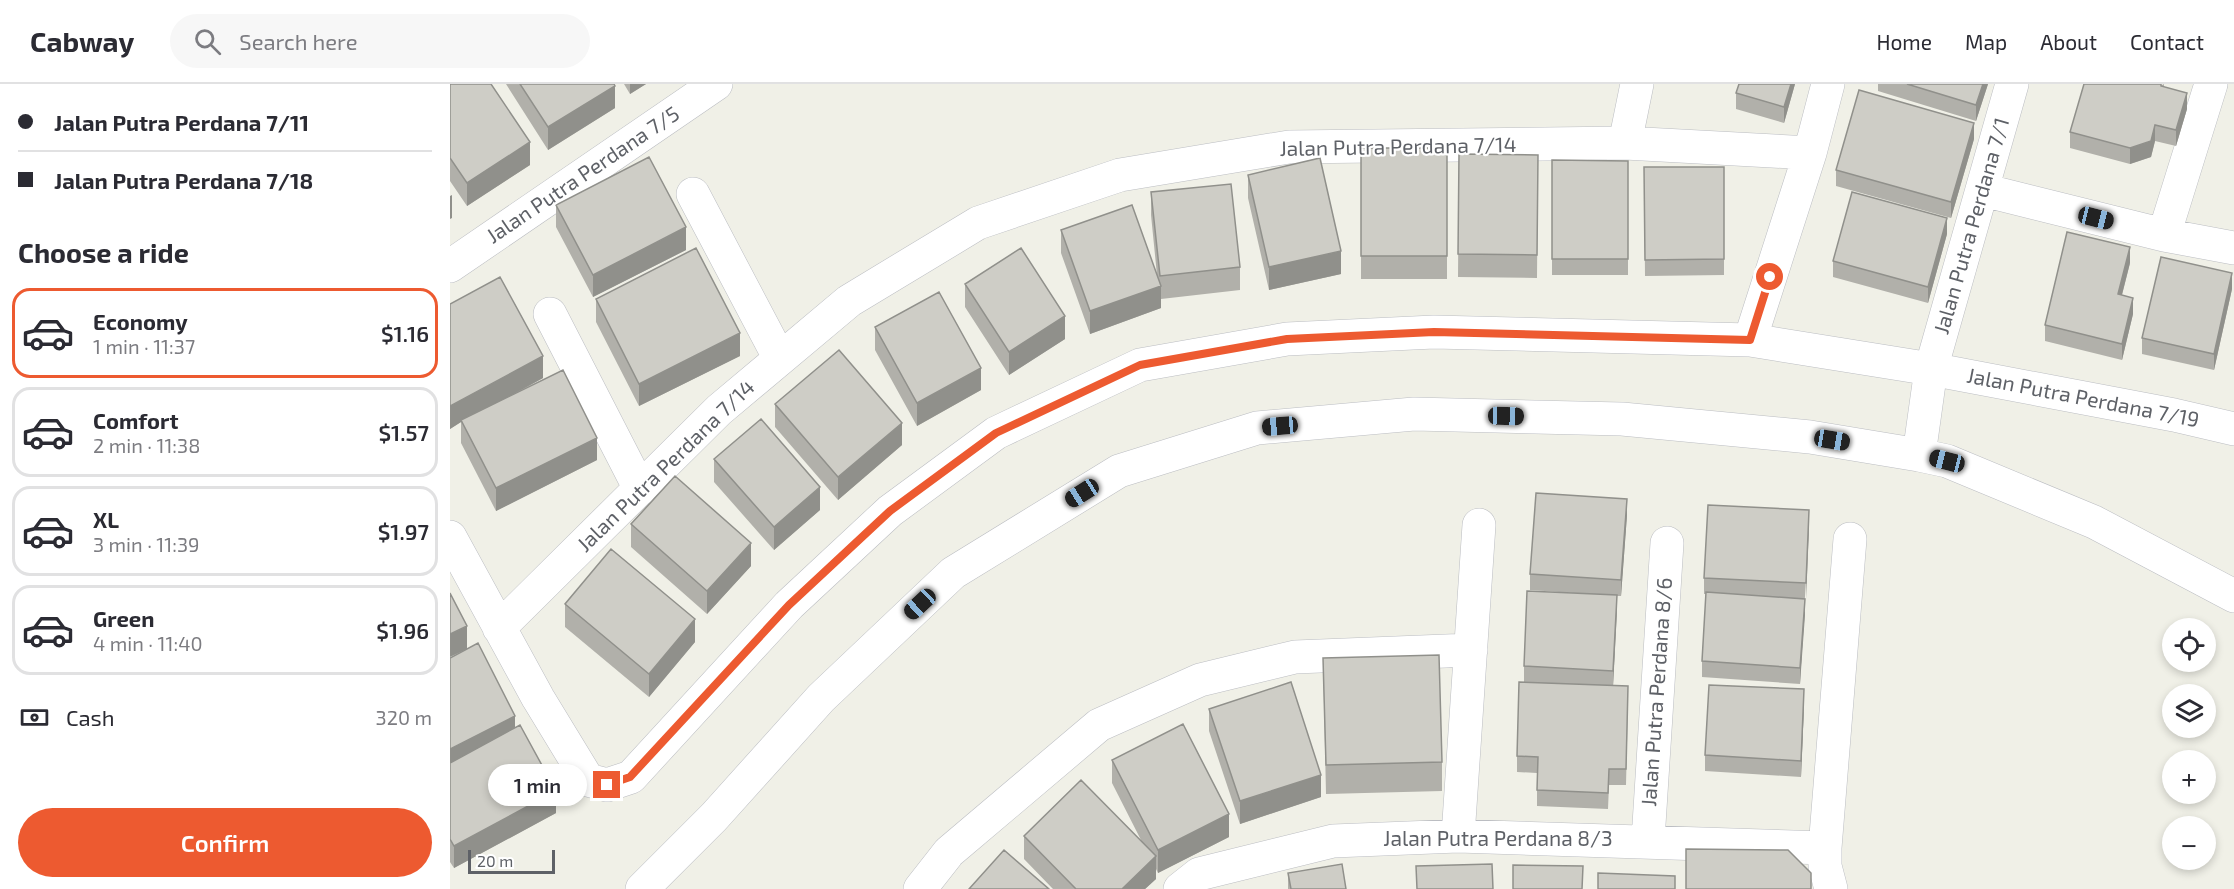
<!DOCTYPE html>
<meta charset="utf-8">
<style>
body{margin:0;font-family:"Exo 2",sans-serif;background:#f7f7f7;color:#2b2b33;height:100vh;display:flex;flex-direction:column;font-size:22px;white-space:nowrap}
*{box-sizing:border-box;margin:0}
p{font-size:20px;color:#7c7c81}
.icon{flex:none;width:33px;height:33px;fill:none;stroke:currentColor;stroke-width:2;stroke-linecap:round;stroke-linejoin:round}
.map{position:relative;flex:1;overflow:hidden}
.details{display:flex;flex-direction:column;background:#fff;width:450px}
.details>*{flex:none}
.hud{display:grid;align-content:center;height:132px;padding:0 18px;background:#fff}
.controls{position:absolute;left:1712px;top:534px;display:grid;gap:12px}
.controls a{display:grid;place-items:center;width:54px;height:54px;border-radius:50%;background:#fff;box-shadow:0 3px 9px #0003;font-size:30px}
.scale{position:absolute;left:18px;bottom:15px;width:87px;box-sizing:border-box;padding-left:6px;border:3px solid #5e6167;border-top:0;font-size:16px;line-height:21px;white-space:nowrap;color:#5e6167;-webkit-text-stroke:4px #fff;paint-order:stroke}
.end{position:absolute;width:27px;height:27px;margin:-14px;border:8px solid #ed5a30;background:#fff;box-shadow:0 0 0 3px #fff}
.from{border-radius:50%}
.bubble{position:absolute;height:42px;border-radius:21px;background:#fff;box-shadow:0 3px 9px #0003;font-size:20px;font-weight:600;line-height:42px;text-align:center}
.car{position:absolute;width:18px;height:36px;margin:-18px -9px;border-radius:8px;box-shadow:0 0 4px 2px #0007;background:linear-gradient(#222 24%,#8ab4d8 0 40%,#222 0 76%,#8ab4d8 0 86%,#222 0)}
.hud b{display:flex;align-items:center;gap:21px;height:57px;font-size:22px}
.hud b+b{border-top:2px solid #e1e1e2}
.hud i{width:15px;height:15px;background:#2b2b33}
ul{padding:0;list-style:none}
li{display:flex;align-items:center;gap:18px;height:90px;margin:0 12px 9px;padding:0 6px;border:3px solid #e1e1e2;border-radius:18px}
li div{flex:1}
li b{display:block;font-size:22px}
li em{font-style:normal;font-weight:600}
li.selected{border-color:#ed5a30}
li>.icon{width:54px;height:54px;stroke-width:1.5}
h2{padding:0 18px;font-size:27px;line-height:72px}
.pay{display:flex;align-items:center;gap:15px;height:66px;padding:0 18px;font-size:22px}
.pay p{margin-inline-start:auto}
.action{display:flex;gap:12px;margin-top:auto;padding:12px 18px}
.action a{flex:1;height:69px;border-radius:36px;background:#ed5a30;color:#fff;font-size:24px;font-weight:600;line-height:69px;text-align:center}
header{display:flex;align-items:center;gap:36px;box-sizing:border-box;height:84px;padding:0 30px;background:#fff;border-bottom:2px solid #e1e1e2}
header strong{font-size:28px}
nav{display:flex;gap:33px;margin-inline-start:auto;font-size:21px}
.search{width:420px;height:54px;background:#f7f7f7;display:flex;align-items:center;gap:15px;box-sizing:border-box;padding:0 21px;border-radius:33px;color:#7c7c81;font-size:22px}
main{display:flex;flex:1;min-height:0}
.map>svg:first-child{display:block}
</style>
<header>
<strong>Cabway</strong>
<div class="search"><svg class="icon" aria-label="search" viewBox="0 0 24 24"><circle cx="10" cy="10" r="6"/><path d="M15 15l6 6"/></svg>Search here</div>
<nav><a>Home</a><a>Map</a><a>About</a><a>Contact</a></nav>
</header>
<main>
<section class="details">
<div class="hud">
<b><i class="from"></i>Jalan Putra Perdana 7/11</b>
<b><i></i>Jalan Putra Perdana 7/18</b>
</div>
<h2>Choose a ride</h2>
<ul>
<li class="selected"><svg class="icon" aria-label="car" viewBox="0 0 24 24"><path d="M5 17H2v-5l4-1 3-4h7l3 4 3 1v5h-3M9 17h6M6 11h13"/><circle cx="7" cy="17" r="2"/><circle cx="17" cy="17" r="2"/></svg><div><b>Economy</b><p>1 min · 11:37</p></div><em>$1.16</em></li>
<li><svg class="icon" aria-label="car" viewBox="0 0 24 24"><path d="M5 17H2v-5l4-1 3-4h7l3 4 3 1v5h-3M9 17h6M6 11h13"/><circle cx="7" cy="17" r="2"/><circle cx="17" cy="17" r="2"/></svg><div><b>Comfort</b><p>2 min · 11:38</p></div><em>$1.57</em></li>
<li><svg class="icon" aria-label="car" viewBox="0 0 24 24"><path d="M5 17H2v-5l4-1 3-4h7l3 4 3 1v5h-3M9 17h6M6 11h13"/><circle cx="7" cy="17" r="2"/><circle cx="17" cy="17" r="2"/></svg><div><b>XL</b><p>3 min · 11:39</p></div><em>$1.97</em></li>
<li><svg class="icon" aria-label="car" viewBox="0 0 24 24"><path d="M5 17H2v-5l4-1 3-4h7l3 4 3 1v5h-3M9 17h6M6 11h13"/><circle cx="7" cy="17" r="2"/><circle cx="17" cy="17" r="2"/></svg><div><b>Green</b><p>4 min · 11:40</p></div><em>$1.96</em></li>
</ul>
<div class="pay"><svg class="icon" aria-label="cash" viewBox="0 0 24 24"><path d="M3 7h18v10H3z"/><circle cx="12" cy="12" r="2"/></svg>Cash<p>320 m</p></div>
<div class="action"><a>Confirm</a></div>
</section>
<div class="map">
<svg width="1784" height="805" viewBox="0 0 1784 805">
<rect width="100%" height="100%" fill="#f0f0e7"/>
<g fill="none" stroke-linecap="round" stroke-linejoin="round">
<defs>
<path id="minor" d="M 1175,59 L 1187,0
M 1533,106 L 1714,151 L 1784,164
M 243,110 L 330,275
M 1714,151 L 1761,0
M 0,182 L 266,0
M 100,230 L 190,405
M 1300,256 L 1360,69 L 1378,0
M 1469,371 L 1481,285 L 1562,0
M 0,453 L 88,614 L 138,696 L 157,701 L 181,693 L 339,521 L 440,427 L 546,349 L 690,281 L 837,255 L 984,248 L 1300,256 L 1481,285 L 1724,331 L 1784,345
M 49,544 L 269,326 L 399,217 L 528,139 L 670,91 L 839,63 L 1175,59 L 1360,69
M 1008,752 L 1029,441
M 1198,756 L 1217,459
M 192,805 L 264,733 L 371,614 L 503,489 L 669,387 L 807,344 L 964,330 L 1172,335 L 1360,353 L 1469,371 L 1497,377 L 1644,438 L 1784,512
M 470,805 L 499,768 L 649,641 L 750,596 L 845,573 L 1021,566
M 730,805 L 749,790 L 883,757 L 1008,752 L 1375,764
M 1381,805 L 1375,782 L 1375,764 L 1400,455"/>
</defs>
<use href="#minor" stroke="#bbbdc2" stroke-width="34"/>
<use href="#minor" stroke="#fff" stroke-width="33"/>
</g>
<path fill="#b1b0aa" d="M 0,0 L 80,81 L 17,122 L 0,97 Z
M 56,0 L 164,0 L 165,24 L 98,66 Z
M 174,0 L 196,0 L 180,10 Z
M 1345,0 L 1334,39 L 1286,25 L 1286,9 Z
M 1428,0 L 1538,0 L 1526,37 L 1428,7 Z
M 1714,0 L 1714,3 L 1737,25 L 1726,62 L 1705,57 L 1701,73 L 1680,80 L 1620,64 L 1620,48 Z
M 1524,55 L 1501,134 L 1386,102 L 1386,86 Z
M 911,64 L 997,64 L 997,195 L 911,195 Z
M 1009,70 L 1088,71 L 1087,194 L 1008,193 Z
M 1102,76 L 1178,77 L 1178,191 L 1102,191 Z
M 1194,83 L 1274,83 L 1274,191 L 1195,192 Z
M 798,91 L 891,190 L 819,206 L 798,114 Z
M 701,108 L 790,183 L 790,206 L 711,215 L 711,224 L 640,250 L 611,169 L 611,146 L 707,191 L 701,131 Z
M 106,121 L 236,166 L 143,213 L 106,143 Z
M 1497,150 L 1478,219 L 1383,193 L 1383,177 Z
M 1680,179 L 1672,211 L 1683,230 L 1672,276 L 1595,257 L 1595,241 Z
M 515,200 L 615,255 L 559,291 L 515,223 Z
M 1782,205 L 1764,286 L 1692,270 L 1692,254 Z
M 146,215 L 290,272 L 189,322 L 146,238 Z
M 0,220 L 93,294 L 72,306 L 147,376 L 46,427 L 11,359 L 11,338 L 0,345 Z
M 425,243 L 531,306 L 467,342 L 425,266 Z
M 325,320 L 452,361 L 388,416 L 325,343 Z
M 264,375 L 370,426 L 324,466 L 264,398 Z
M 1177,431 L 1171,512 L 1167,512 L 1163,601 L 1178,618 L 1176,701 L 1159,701 L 1158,725 L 1087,722 L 1087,689 L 1067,688 L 1067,672 L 1074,598 L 1074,582 L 1138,510 L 1080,506 L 1080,490 Z
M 181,440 L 301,482 L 257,530 L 181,463 Z
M 1359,442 L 1350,600 L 1252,593 L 1252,577 L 1256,510 L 1254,510 L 1254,494 Z
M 115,520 L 245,558 L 199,613 L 115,543 Z
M 0,574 L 65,644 L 106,729 L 4,784 L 0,778 Z
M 873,574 L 992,678 L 992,707 L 876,710 Z
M 1354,621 L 1351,693 L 1255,687 L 1255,671 Z
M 759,625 L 871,713 L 790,740 L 759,647 Z
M 662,676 L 779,753 L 708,789 L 706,785 L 706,795 L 695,805 L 603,805 L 574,775 L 574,752 L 692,758 L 662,699 Z
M 838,789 L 896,805 L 838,805 Z"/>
<path fill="#90908b" d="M 180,0 L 196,0 L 180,10 Z
M 1341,0 L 1345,0 L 1334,39 L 1334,23 Z
M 1533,0 L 1538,0 L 1526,37 L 1526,21 Z
M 165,2 L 165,24 L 98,66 L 98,43 Z
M 1737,9 L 1737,25 L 1726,62 L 1726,46 Z
M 1524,39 L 1524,55 L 1501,134 L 1501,118 Z
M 1705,41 L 1705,57 L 1701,73 L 1680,80 L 1680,64 Z
M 80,58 L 80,81 L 17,122 L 17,99 Z
M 2,111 L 2,134 L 0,135 L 0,112 Z
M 1497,134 L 1497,150 L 1478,219 L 1478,203 Z
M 236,143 L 236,166 L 143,213 L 143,191 Z
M 1680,163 L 1680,179 L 1668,226 L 1668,210 Z
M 891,167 L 891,190 L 819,206 L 819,183 Z
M 1782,189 L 1782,205 L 1764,286 L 1764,270 Z
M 711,202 L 711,224 L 640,250 L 640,227 Z
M 1683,214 L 1683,230 L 1672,276 L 1672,260 Z
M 615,232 L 615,255 L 559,291 L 559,268 Z
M 290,249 L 290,272 L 189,322 L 189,300 Z
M 93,272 L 93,294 L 12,338 L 11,336 L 11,338 L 0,345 L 0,322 Z
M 531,284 L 531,306 L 467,342 L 467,319 Z
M 452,339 L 452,361 L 388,416 L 388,393 Z
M 147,354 L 147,376 L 46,427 L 46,404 Z
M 370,403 L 370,426 L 324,466 L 324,443 Z
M 1177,415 L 1177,431 L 1171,512 L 1171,496 Z
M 1359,426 L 1359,442 L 1356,515 L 1356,499 Z
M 301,459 L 301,482 L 257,530 L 257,507 Z
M 1167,511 L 1167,527 L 1163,603 L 1163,587 Z
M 1355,515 L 1355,531 L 1350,600 L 1350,584 Z
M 245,535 L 245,558 L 199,613 L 199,590 Z
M 17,542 L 17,565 L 0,573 L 0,550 Z
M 1354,605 L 1354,621 L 1351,693 L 1351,677 Z
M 65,632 L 65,655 L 0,688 L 0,665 Z
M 871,691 L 871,713 L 790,740 L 790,717 Z
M 106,707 L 106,729 L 4,784 L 4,762 Z
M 779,730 L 779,753 L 708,789 L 708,766 Z
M 706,772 L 706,795 L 695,805 L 672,805 Z"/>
<path fill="#cecdc6" stroke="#90908b" stroke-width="1.5" d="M 0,0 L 41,0 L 80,58 L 17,99 L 0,74 Z
M 70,0 L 164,0 L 165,2 L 98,43 Z
M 1289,0 L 1341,0 L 1334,23 L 1286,9 Z
M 1457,0 L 1533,0 L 1526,21 Z
M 1634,0 L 1711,0 L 1711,2 L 1737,9 L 1726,46 L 1705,41 L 1701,57 L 1680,64 L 1620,48 Z
M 1409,6 L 1524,39 L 1501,118 L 1386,86 Z
M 911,64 L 997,64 L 997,172 L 911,172 Z
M 1009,70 L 1088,71 L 1087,171 L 1008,170 Z
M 199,73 L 236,143 L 143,191 L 106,121 Z
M 870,74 L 891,167 L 819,183 L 798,91 Z
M 1102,76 L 1178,77 L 1178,175 L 1102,175 Z
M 1194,83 L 1274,83 L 1274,175 L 1195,176 Z
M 781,100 L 790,183 L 710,192 L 701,108 Z
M 1402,108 L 1497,134 L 1478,203 L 1383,177 Z
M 682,121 L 711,202 L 640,227 L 611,146 Z
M 1617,148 L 1680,163 L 1668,210 L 1683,214 L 1672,260 L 1595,241 Z
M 246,164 L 290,249 L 189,300 L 146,215 Z
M 571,164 L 615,232 L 559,268 L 515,200 Z
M 1711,173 L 1782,189 L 1764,270 L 1692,254 Z
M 50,193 L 93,272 L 0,322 L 0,220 Z
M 489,208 L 531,284 L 467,319 L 425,243 Z
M 389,266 L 452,339 L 388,393 L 325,320 Z
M 113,286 L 147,354 L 46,404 L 11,336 Z
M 311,335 L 370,403 L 324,443 L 264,375 Z
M 225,392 L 301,459 L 257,507 L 181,440 Z
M 1086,409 L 1177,415 L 1171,496 L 1080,490 Z
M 1258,421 L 1359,426 L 1356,499 L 1254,494 Z
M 161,465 L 245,535 L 199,590 L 115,520 Z
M 1077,507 L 1167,511 L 1163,587 L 1074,582 Z
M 1256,508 L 1355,515 L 1350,584 L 1252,577 Z
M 0,509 L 17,542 L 0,550 Z
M 28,559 L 65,632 L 0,665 L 0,574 Z
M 989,571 L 992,678 L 876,681 L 873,574 Z
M 841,598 L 871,691 L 790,717 L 759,625 Z
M 1069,598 L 1178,602 L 1176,685 L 1159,685 L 1158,709 L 1087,706 L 1088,673 L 1067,672 Z
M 1259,601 L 1354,605 L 1351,677 L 1255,671 Z
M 733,640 L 779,730 L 708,766 L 662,676 Z
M 70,641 L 106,707 L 4,762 L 0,755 L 0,679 Z
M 631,696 L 706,772 L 672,805 L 626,805 L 574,752 Z
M 1236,765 L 1338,766 L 1361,789 L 1361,805 L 1236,805 Z
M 554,766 L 599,805 L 519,805 Z
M 892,780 L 896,805 L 841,805 L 838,789 Z
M 1042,780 L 1043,805 L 967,805 L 966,782 Z
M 1063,781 L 1133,782 L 1132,805 L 1063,805 Z
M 1148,789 L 1225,792 L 1225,805 L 1148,805 Z"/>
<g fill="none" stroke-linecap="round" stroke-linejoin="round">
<path stroke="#ed5a30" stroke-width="8" d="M 157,701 L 180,693 L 339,521 L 440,427 L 546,349 L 690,281 L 837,255 L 984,248 L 1300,256 L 1320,193"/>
</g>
<g text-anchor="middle" stroke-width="4.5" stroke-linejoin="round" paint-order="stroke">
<g font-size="21" fill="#5e6167" stroke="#fff">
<text transform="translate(948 63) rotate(-1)" y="7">Jalan Putra Perdana 7/14</text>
<text transform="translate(133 91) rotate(-34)" y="7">Jalan Putra Perdana 7/5</text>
<text transform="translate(1522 142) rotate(-74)" y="7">Jalan Putra Perdana 7/1</text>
<text transform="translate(1633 314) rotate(11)" y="7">Jalan Putra Perdana 7/19</text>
<text transform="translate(216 382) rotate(-44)" y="7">Jalan Putra Perdana 7/14</text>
<text transform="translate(1207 608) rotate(-86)" y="7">Jalan Putra Perdana 8/6</text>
<text x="1048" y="762">Jalan Putra Perdana 8/3</text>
</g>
</g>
</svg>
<div class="controls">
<a><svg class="icon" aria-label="locate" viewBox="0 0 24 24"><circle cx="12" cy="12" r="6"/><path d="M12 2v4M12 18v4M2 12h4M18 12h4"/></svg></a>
<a><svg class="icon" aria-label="layers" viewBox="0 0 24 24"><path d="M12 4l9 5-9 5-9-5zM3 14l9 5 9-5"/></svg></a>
<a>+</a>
<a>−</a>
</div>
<div class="scale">20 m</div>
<i class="end from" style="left:1320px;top:193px"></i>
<i class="end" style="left:157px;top:701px"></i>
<div class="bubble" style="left:38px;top:680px;width:99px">1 min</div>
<i class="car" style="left:1646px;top:134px;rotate:104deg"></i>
<i class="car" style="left:1056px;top:332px;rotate:91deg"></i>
<i class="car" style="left:830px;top:342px;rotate:265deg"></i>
<i class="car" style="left:1382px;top:356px;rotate:99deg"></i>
<i class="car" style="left:1497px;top:377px;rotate:284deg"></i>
<i class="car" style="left:632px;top:409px;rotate:238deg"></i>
<i class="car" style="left:470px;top:520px;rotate:227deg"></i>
</div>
</main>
